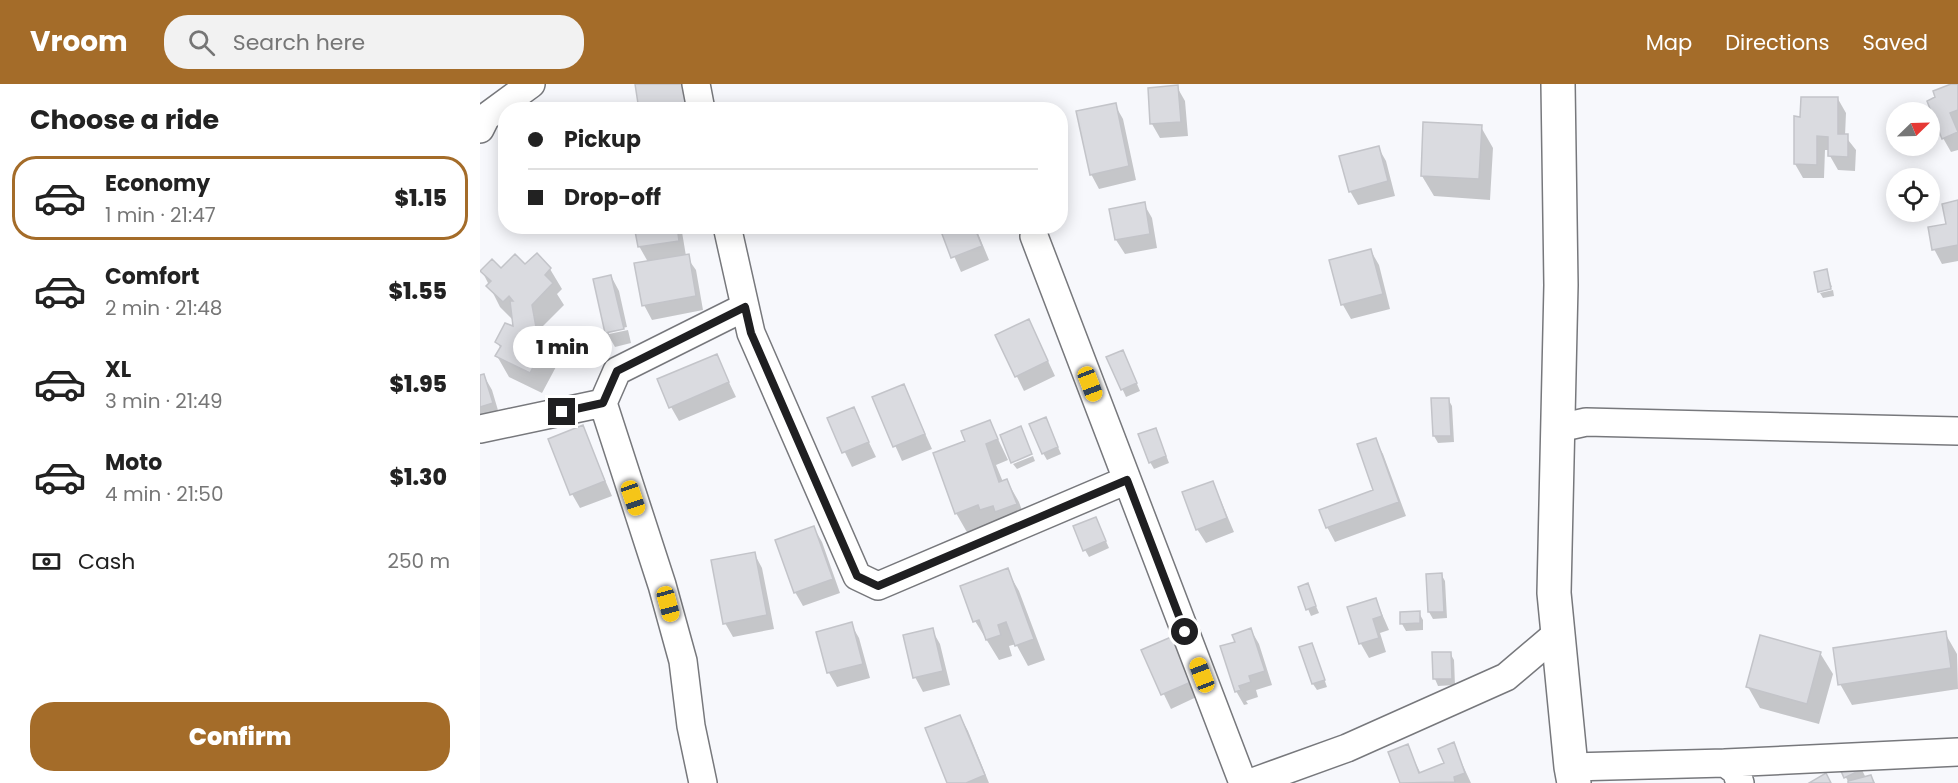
<!DOCTYPE html>
<meta charset="utf-8">
<style>
body{margin:0;font-family:Poppins,sans-serif;background:#f2f2f2;color:#222;height:100vh;display:flex;flex-direction:column;font-size:22px;white-space:nowrap}
*{box-sizing:border-box;margin:0}
p{font-size:20px;color:#767676}
.icon{flex:none;width:33px;height:33px;fill:none;stroke:currentColor;stroke-width:2;stroke-linecap:round;stroke-linejoin:round}
.map{position:relative;flex:1;overflow:hidden}
.drawer{display:flex;flex-direction:column;background:#fff;width:480px}
.drawer>*{flex:none}
.hud{position:absolute;left:18px;top:18px;width:570px;height:132px;border-radius:24px;box-shadow:0 3px 15px #0003;display:grid;align-content:center;height:132px;padding:0 30px;background:#fff}
.needle{width:39px;rotate:67deg}
.buttons{position:absolute;left:1406px;top:18px;display:grid;gap:12px}
.buttons a{display:grid;place-items:center;width:54px;height:54px;border-radius:50%;background:#fff;box-shadow:0 3px 15px #0003;font-size:30px}
.end{position:absolute;width:27px;height:27px;margin:-14px;border:8px solid #1f1f21;background:#fff;box-shadow:0 0 0 3px #fff}
.from{border-radius:50%}
.bubble{position:absolute;height:42px;border-radius:21px;background:#fff;box-shadow:0 3px 15px #0003;font-size:20px;font-weight:800;line-height:42px;text-align:center}
.car{position:absolute;width:18px;height:36px;margin:-18px -9px;border-radius:8px;box-shadow:0 0 4px 2px #0007;background:linear-gradient(#f5c518 24%,#345 0 40%,#f5c518 0 76%,#345 0 86%,#f5c518 0)}
.hud b{display:flex;align-items:center;gap:21px;height:57px;font-size:22px}
.hud b+b{border-top:2px solid #e0e0e0}
.hud i{width:15px;height:15px;background:#222}
ul{padding:0;list-style:none}
li{display:flex;align-items:center;gap:18px;height:84px;margin:0 12px 9px;padding:0 18px;border:3px solid transparent;border-radius:24px}
li div{flex:1}
li b{display:block;font-size:22px}
li em{font-style:normal;font-weight:800}
li.on{border-color:#a46c29}
li>.icon{width:54px;height:54px;stroke-width:1.5}
h2{padding:0 30px;font-size:27px;line-height:72px}
.pay{display:flex;align-items:center;gap:15px;height:66px;padding:0 30px;font-size:22px}
.pay p{margin-inline-start:auto}
.button{display:flex;gap:12px;margin-top:auto;padding:12px 30px}
.button a{flex:1;height:69px;border-radius:24px;background:#a46c29;color:#fff;font-size:24px;font-weight:800;line-height:69px;text-align:center}
header{display:flex;align-items:center;gap:36px;box-sizing:border-box;height:84px;padding:0 30px;background:#a46c29;color:#fff}
header strong{font-size:28px}
nav{display:flex;gap:33px;margin-inline-start:auto;font-size:21px}
.search{width:420px;height:54px;background:#f2f2f2;display:flex;align-items:center;gap:15px;box-sizing:border-box;padding:0 21px;border-radius:24px;color:#767676;font-size:22px}
main{display:flex;flex:1;min-height:0}
.map>svg:first-child{display:block}
</style>
<header>
<strong>Vroom</strong>
<div class="search"><svg class="icon" aria-label="search" viewBox="0 0 24 24"><circle cx="10" cy="10" r="6"/><path d="M15 15l6 6"/></svg>Search here</div>
<nav><a>Map</a><a>Directions</a><a>Saved</a></nav>
</header>
<main>
<section class="drawer">
<h2>Choose a ride</h2>
<ul>
<li class="on"><svg class="icon" aria-label="car" viewBox="0 0 24 24"><path d="M5 17H2v-5l4-1 3-4h7l3 4 3 1v5h-3M9 17h6M6 11h13"/><circle cx="7" cy="17" r="2"/><circle cx="17" cy="17" r="2"/></svg><div><b>Economy</b><p>1 min · 21:47</p></div><em>$1.15</em></li>
<li><svg class="icon" aria-label="car" viewBox="0 0 24 24"><path d="M5 17H2v-5l4-1 3-4h7l3 4 3 1v5h-3M9 17h6M6 11h13"/><circle cx="7" cy="17" r="2"/><circle cx="17" cy="17" r="2"/></svg><div><b>Comfort</b><p>2 min · 21:48</p></div><em>$1.55</em></li>
<li><svg class="icon" aria-label="car" viewBox="0 0 24 24"><path d="M5 17H2v-5l4-1 3-4h7l3 4 3 1v5h-3M9 17h6M6 11h13"/><circle cx="7" cy="17" r="2"/><circle cx="17" cy="17" r="2"/></svg><div><b>XL</b><p>3 min · 21:49</p></div><em>$1.95</em></li>
<li><svg class="icon" aria-label="car" viewBox="0 0 24 24"><path d="M5 17H2v-5l4-1 3-4h7l3 4 3 1v5h-3M9 17h6M6 11h13"/><circle cx="7" cy="17" r="2"/><circle cx="17" cy="17" r="2"/></svg><div><b>Moto</b><p>4 min · 21:50</p></div><em>$1.30</em></li>
</ul>
<div class="pay"><svg class="icon" aria-label="cash" viewBox="0 0 24 24"><path d="M3 7h18v10H3z"/><circle cx="12" cy="12" r="2"/></svg>Cash<p>250 m</p></div>
<div class="button"><a>Confirm</a></div>
</section>
<div class="map">
<svg width="1478" height="699" viewBox="0 0 1478 699">
<rect width="100%" height="100%" fill="#f7f8fc"/>
<path fill="#0003" d="M 1476,0 L 1478,0 L 1478,66 L 1471,68 L 1463,54 Z
M 697,3 L 705,17 L 708,52 L 680,54 L 672,40 L 669,5 Z
M 1358,15 L 1366,29 L 1365,52 L 1376,66 L 1375,87 L 1358,86 L 1350,72 L 1350,66 L 1345,66 L 1344,94 L 1323,94 L 1315,80 L 1322,34 Z
M 635,21 L 643,35 L 656,96 L 619,105 L 611,90 Z
M 1001,43 L 1013,64 L 1010,116 L 954,112 L 942,92 Z
M 898,63 L 906,77 L 915,112 L 878,121 L 870,107 Z
M 1478,118 L 1478,177 L 1462,180 L 1454,165 Z
M 664,120 L 672,134 L 677,164 L 645,170 L 636,156 L 631,126 Z
M 156,142 L 201,142 L 206,172 L 216,186 L 223,226 L 172,236 L 164,221 L 168,178 L 159,162 Z
M 461,142 L 495,142 L 509,176 L 481,188 Z
M 891,167 L 899,181 L 910,225 L 871,235 L 863,221 L 851,177 Z
M 45,183 L 70,185 L 82,205 L 77,210 L 84,221 L 63,242 L 63,245 L 74,245 L 85,266 L 62,309 L 29,293 L 17,272 L 21,265 L 17,258 L 35,244 L 34,237 L 20,223 L 2,187 Z
M 1346,187 L 1352,203 L 1339,206 Z
M 131,192 L 139,207 L 147,243 L 129,247 L 129,250 L 148,246 L 151,259 L 135,263 L 127,249 Z
M 1353,206 L 1354,212 L 1343,214 L 1340,209 Z
M 556,251 L 575,292 L 544,307 L 517,252 Z
M 236,271 L 256,313 L 199,337 L 191,323 Z
M 628,274 L 646,274 L 660,307 L 646,313 Z
M 4,292 L 12,306 L 20,333 L 0,339 L 0,293 Z
M 424,302 L 452,365 L 422,377 L 394,314 Z
M 968,315 L 972,322 L 974,358 L 958,359 L 954,352 Z
M 373,325 L 396,373 L 372,383 L 349,335 Z
M 510,338 L 528,376 L 516,381 L 523,398 L 527,397 L 539,418 L 547,441 L 488,450 L 476,429 L 487,358 Z
M 569,342 L 581,370 L 567,376 L 563,369 Z
M 102,343 L 132,412 L 100,424 L 92,410 Z
M 679,353 L 689,379 L 674,385 L 670,378 Z
M 895,356 L 903,370 L 926,432 L 855,458 L 847,443 L 895,407 Z
M 553,372 L 555,377 L 537,385 L 533,380 Z
M 733,398 L 754,448 L 726,459 L 717,445 Z
M 619,442 L 629,464 L 609,473 L 605,466 Z
M 334,444 L 342,458 L 360,509 L 323,522 L 315,508 Z
M 274,469 L 282,484 L 294,545 L 253,553 L 245,539 Z
M 527,486 L 539,507 L 565,576 L 548,582 L 536,560 L 529,562 L 532,572 L 519,576 L 495,537 Z
M 961,490 L 965,497 L 967,534 L 953,535 L 949,528 Z
M 827,501 L 839,529 L 831,532 L 828,525 Z
M 896,516 L 909,546 L 900,549 L 906,568 L 889,574 L 881,560 L 869,524 Z
M 939,529 L 943,536 L 943,546 L 926,547 L 922,540 L 921,530 Z
M 371,540 L 379,554 L 390,594 L 357,603 L 349,589 L 338,549 Z
M 452,546 L 460,560 L 470,601 L 443,608 L 435,593 Z
M 771,546 L 779,560 L 792,601 L 776,606 L 778,613 L 766,617 L 768,620 L 764,621 L 756,607 L 757,559 Z
M 1465,549 L 1477,570 L 1478,605 L 1372,621 L 1360,600 Z
M 698,552 L 725,609 L 691,625 L 663,567 Z
M 832,560 L 847,603 L 837,606 L 833,600 Z
M 970,569 L 974,576 L 975,601 L 958,602 L 955,595 Z
M 1340,569 L 1353,590 L 1339,640 L 1280,624 L 1268,603 Z
M 480,632 L 488,647 L 509,699 L 469,699 Z
M 973,660 L 991,699 L 922,699 L 910,668 L 927,662 L 941,690 L 966,680 Z
M 1379,680 L 1386,694 L 1391,692 L 1395,699 L 1369,699 L 1363,688 Z"/>
<path fill="#dadbe0" stroke="#c3c4c9" stroke-width="1.5" d="M 155,0 L 203,0 L 207,26 L 159,26 Z
M 1471,0 L 1478,0 L 1478,26 L 1470,29 L 1478,48 L 1462,55 L 1447,17 L 1455,13 L 1453,7 Z
M 698,1 L 701,38 L 670,40 L 668,4 Z
M 1321,13 L 1358,13 L 1358,50 L 1368,50 L 1368,73 L 1348,72 L 1348,53 L 1337,52 L 1337,81 L 1314,80 L 1314,32 L 1320,33 Z
M 636,19 L 649,82 L 610,91 L 596,27 Z
M 943,38 L 1002,41 L 999,95 L 941,92 Z
M 899,62 L 908,97 L 869,108 L 859,72 Z
M 1478,116 L 1478,161 L 1452,166 L 1448,143 L 1466,140 L 1462,120 Z
M 665,118 L 670,150 L 635,156 L 629,125 Z
M 154,142 L 197,142 L 199,157 L 158,163 Z
M 459,142 L 494,142 L 502,162 L 471,174 Z
M 891,165 L 903,210 L 861,221 L 849,176 Z
M 57,169 L 71,184 L 65,191 L 73,199 L 52,221 L 56,243 L 74,244 L 50,289 L 15,272 L 21,262 L 15,258 L 25,239 L 33,242 L 30,217 L 33,217 L 29,212 L 23,218 L 6,202 L 11,197 L 0,187 L 12,175 L 21,184 L 35,170 L 45,180 Z
M 209,170 L 216,212 L 162,222 L 154,179 Z
M 1347,185 L 1351,205 L 1338,208 L 1334,188 Z
M 131,191 L 144,245 L 125,249 L 113,195 Z
M 549,235 L 568,277 L 535,293 L 515,251 Z
M 643,266 L 657,299 L 641,306 L 626,273 Z
M 237,270 L 249,298 L 189,324 L 177,295 Z
M 4,290 L 13,319 L 0,323 L 0,291 Z
M 424,300 L 445,350 L 413,363 L 392,313 Z
M 951,314 L 969,314 L 971,352 L 953,352 Z
M 374,323 L 389,358 L 362,369 L 347,334 Z
M 566,333 L 578,363 L 562,370 L 549,340 Z
M 510,336 L 518,355 L 506,360 L 519,398 L 527,395 L 537,420 L 515,428 L 513,422 L 500,426 L 498,421 L 475,430 L 453,369 L 485,357 L 481,347 Z
M 103,341 L 125,397 L 90,411 L 68,355 Z
M 541,342 L 552,370 L 531,379 L 520,351 Z
M 676,344 L 686,372 L 669,379 L 658,350 Z
M 896,354 L 919,418 L 846,444 L 839,426 L 893,406 L 877,360 Z
M 733,397 L 747,434 L 716,446 L 702,408 Z
M 616,433 L 626,457 L 603,467 L 593,442 Z
M 334,442 L 353,495 L 314,509 L 295,456 Z
M 275,468 L 287,531 L 243,540 L 231,476 Z
M 528,484 L 554,555 L 535,562 L 526,538 L 518,541 L 521,551 L 506,556 L 499,536 L 493,538 L 480,502 Z
M 962,489 L 964,528 L 948,528 L 946,490 Z
M 828,499 L 836,522 L 826,526 L 818,503 Z
M 896,514 L 902,532 L 893,535 L 899,554 L 879,560 L 867,523 Z
M 940,527 L 940,539 L 920,540 L 920,528 Z
M 372,538 L 383,580 L 347,589 L 336,548 Z
M 453,544 L 463,587 L 433,594 L 423,551 Z
M 771,544 L 785,587 L 769,592 L 771,598 L 759,602 L 761,606 L 755,608 L 740,562 L 755,558 L 752,551 Z
M 1466,547 L 1471,584 L 1358,601 L 1353,564 Z
M 698,550 L 718,595 L 681,611 L 661,566 Z
M 1280,551 L 1341,568 L 1327,620 L 1266,603 Z
M 832,559 L 845,596 L 832,600 L 819,563 Z
M 952,568 L 971,568 L 972,595 L 953,595 Z
M 480,631 L 505,691 L 486,699 L 467,699 L 445,644 Z
M 974,658 L 985,689 L 974,693 L 975,698 L 920,699 L 908,668 L 928,660 L 939,689 L 964,679 L 958,665 Z
M 1380,678 L 1383,685 L 1364,694 L 1361,687 Z
M 1346,689 L 1351,699 L 1329,699 Z
M 1391,691 L 1394,699 L 1368,699 L 1368,697 Z"/>
<g fill="none" stroke-linecap="round" stroke-linejoin="round">
<defs>
<path id="street" d="M 216,0 L 221,26
M 0,45 L 6,33 L 51,0
M 247,142 L 271,249 L 377,492 L 398,502 L 647,396
M 554,152 L 763,699
M 1079,344 L 1106,338 L 1478,347
M 0,345 L 123,319
M 1245,679 L 1478,668
M 1091,683 L 1245,679 L 1256,687 L 1260,699
M 223,699 L 211,642 L 203,577 L 182,501 L 123,319 L 137,287 L 265,223
M 770,699 L 867,664 L 1026,593 L 1079,548"/>
<path id="secondary" d="M 1078,0 L 1081,201 L 1074,509 L 1091,683 L 1094,699"/>
</defs>
<use href="#street" stroke="#77787c" stroke-width="30"/>
<use href="#secondary" stroke="#77787c" stroke-width="36"/>
<use href="#street" stroke="#fff" stroke-width="27"/>
<use href="#secondary" stroke="#fff" stroke-width="33"/>
</g>
<g fill="none" stroke-linecap="round" stroke-linejoin="round">
<path stroke="#1f1f21" stroke-width="8" d="M 82,328 L 123,319 L 137,287 L 265,223 L 271,249 L 377,492 L 398,502 L 647,396 L 705,548"/>
</g>
</svg>
<div class="buttons">
<a><svg class="needle" viewBox="-14 -14 28 28"><path d="M0-13l5 13h-10z" fill="#e53935"/><path d="M0 13l5-13h-10z" fill="#767676"/></svg></a>
<a><svg class="icon" aria-label="locate" viewBox="0 0 24 24"><circle cx="12" cy="12" r="6"/><path d="M12 2v4M12 18v4M2 12h4M18 12h4"/></svg></a>
</div>
<i class="end from" style="left:705px;top:548px"></i>
<i class="end" style="left:82px;top:328px"></i>
<div class="bubble" style="left:33px;top:242px;width:99px">1 min</div>
<i class="car" style="left:610px;top:300px;rotate:159deg"></i>
<i class="car" style="left:153px;top:414px;rotate:161deg"></i>
<i class="car" style="left:188px;top:520px;rotate:165deg"></i>
<i class="car" style="left:722px;top:591px;rotate:339deg"></i>
<div class="hud">
<b><i class="from"></i>Pickup</b>
<b><i></i>Drop-off</b>
</div>
</div>
</main>
